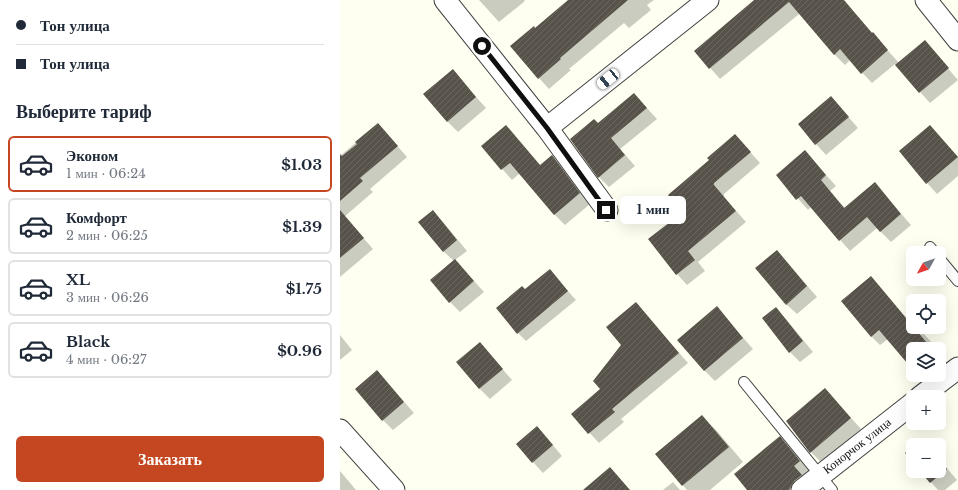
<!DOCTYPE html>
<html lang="ru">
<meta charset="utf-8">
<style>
body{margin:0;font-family:"Libre Baskerville",serif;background:#f2f2f3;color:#1f2937;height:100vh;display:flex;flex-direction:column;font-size:15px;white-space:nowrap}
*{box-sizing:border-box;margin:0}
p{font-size:13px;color:#747a83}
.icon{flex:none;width:22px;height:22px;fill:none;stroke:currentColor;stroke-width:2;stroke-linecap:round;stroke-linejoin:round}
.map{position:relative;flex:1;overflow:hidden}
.panel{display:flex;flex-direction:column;background:#fff;width:340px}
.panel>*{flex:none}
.banner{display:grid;align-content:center;height:88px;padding:0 16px;background:#fff}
.needle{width:26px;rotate:230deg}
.controls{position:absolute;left:566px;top:246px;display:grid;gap:8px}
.controls a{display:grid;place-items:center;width:40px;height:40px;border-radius:6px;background:#fff;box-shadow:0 4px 16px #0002;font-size:20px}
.end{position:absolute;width:18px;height:18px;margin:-9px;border:5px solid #0f0f0f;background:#fff;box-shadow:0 0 0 2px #fff}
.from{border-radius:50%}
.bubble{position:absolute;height:28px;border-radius:6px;background:#fff;box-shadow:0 4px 16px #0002;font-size:13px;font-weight:700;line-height:28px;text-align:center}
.car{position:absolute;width:12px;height:24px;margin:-12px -6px;border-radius:5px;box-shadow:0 0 3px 1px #0007;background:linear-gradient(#fff 24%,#345 0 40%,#fff 0 76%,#345 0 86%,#fff 0)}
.banner b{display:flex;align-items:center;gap:14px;height:38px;font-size:15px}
.banner b+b{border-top:1px solid #e0e1e3}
.banner i{width:10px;height:10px;background:#1f2937}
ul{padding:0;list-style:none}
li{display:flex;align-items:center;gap:12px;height:56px;margin:0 8px 6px;padding:0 8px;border:2px solid #e0e1e3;border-radius:6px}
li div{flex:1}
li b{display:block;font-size:15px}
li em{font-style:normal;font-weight:700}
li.on{border-color:#c44721}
li>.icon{width:36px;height:36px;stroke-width:1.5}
h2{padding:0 16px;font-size:18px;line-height:48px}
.cta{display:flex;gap:8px;margin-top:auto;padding:8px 16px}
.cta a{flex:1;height:46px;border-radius:6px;background:#c44721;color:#fff;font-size:16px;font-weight:700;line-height:46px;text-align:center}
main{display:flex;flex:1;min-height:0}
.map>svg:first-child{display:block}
</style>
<main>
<section class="panel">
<div class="banner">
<b><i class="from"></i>Тон улица</b>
<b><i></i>Тон улица</b>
</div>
<h2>Выберите тариф</h2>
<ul>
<li class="on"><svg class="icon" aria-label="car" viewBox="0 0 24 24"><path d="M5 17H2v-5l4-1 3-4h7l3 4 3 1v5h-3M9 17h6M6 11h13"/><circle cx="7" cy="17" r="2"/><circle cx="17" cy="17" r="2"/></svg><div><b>Эконом</b><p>1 мин · 06:24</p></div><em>$1.03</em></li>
<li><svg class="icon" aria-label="car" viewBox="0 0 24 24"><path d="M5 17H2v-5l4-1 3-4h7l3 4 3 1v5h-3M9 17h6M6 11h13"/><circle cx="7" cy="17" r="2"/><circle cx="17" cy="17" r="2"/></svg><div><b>Комфорт</b><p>2 мин · 06:25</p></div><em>$1.39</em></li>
<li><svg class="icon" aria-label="car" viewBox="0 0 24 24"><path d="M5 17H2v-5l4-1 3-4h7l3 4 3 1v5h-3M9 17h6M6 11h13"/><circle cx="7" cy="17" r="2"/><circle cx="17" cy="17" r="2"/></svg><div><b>XL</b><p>3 мин · 06:26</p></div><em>$1.75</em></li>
<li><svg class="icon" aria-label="car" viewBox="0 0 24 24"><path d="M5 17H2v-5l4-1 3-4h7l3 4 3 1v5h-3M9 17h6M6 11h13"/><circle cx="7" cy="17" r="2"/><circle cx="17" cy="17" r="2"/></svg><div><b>Black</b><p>4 мин · 06:27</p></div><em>$0.96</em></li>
</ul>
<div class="cta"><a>Заказать</a></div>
</section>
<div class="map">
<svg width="618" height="490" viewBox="0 0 618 490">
<defs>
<pattern id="building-hatch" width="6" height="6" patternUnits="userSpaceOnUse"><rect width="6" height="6" fill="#58534a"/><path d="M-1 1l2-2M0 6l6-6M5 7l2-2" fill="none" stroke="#6b6760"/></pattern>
</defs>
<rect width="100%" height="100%" fill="#fefff0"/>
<path fill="#0003" d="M 139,0 L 184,0 L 185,1 L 159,22 Z
M 250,0 L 314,0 L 307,5 L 311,10 L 289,28 L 284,23 L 229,69 L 231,70 L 209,89 L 199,78 L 195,29 Z
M 416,0 L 466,0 L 470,5 L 380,79 L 355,51 Z
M 491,0 L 503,0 L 559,63 L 585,42 L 618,80 L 590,103 L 555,64 L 532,83 L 510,60 L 505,65 L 494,54 Z
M 112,70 L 146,108 L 118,132 L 107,121 Z
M 294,94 L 317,119 L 280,149 L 295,166 L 269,187 L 259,177 L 258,124 Z
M 491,97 L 518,128 L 486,155 L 476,144 Z
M 38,124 L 67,157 L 30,189 L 33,192 L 4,217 L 0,213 L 0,156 Z
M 166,126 L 200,166 L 212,156 L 222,167 L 250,204 L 225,225 L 215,215 L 180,173 L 172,180 L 142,146 Z
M 590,126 L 618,157 L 618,176 L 597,194 L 587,183 Z
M 395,135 L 420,163 L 384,194 L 384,197 L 406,222 L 358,262 L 365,271 L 347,285 L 337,274 L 310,239 L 344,212 L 371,161 Z
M 465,152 L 496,186 L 490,191 L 505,208 L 535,184 L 571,225 L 551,242 L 537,228 L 510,251 L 471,207 L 468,210 L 437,175 Z
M 92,211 L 103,222 L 127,251 L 115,260 L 144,292 L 120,312 L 110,302 L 114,261 L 103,251 Z
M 11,224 L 33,249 L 0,277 L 0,234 Z
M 437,251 L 477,297 L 457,314 L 446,304 Z
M 209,270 L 236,300 L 186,341 L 178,333 L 185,291 Z
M 531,277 L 540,287 L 573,327 L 581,335 L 583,333 L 598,349 L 573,349 L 573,368 L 548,339 L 540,345 L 531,336 Z
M 296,304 L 348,363 L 281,419 L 284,422 L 259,443 L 232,414 L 262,389 L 283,345 Z
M 377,308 L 413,349 L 375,381 L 364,370 Z
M 436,308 L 446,319 L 473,352 L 460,362 L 450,352 Z
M 0,335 L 12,350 L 0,360 Z
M 140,343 L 172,380 L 150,399 L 139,388 Z
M 599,351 L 603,356 L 599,360 Z
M 37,371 L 74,413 L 53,430 L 43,420 Z
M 485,389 L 521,429 L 481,462 L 471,452 Z
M 362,416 L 377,431 L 403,462 L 370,490 L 347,490 L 316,454 Z
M 207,438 L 222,456 L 203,473 L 193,462 Z
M 440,438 L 450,448 L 470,472 L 466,490 L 408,490 Z
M 599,459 L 617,480 L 605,490 L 598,490 L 581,471 L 599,471 Z
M 0,471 L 16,490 L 0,490 Z
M 333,482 L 340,490 L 323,490 Z"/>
<path fill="url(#building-hatch)" d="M 228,0 L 288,0 L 220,58 L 221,59 L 198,79 L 170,46 L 194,26 L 195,28 Z
M 414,0 L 504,0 L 532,33 L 533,32 L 548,50 L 521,74 L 500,49 L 494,55 L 449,2 L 369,69 L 354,51 Z
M 585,40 L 609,68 L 579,93 L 555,65 Z
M 113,69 L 136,97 L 107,122 L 83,94 Z
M 294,93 L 307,108 L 271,138 L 285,155 L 258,178 L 230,139 L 254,119 L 258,123 Z
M 491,96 L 509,117 L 475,145 L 458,124 Z
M 38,123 L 58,146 L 20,178 L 23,181 L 0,201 L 0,154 L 2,156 L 17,144 L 15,142 Z
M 166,125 L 200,165 L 212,155 L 240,193 L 214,215 L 170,163 L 161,170 L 141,146 Z
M 590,125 L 618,157 L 586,184 L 559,151 Z
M 395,134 L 411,152 L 374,183 L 374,185 L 396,211 L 348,251 L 355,260 L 336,275 L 308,239 L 343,212 L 328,195 L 369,160 L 367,158 Z
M 465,150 L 486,175 L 481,180 L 504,208 L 535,182 L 561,214 L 540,232 L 527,217 L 499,241 L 461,196 L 456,200 L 436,175 Z
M 0,210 L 24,238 L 0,258 Z
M 93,210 L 117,240 L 103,252 L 78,222 Z
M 437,250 L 467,286 L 446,305 L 415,268 Z
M 115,259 L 134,281 L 109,303 L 90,280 Z
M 210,269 L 228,291 L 177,334 L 156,308 L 182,286 L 185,289 Z
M 531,276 L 592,349 L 573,349 L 573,370 L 539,330 L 531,337 L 501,301 Z
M 296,302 L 339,353 L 272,409 L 275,412 L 248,434 L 231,414 L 260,389 L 253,381 L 281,345 L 266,327 Z
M 377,306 L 403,338 L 364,371 L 337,340 Z
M 436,307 L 463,341 L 449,353 L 422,318 Z
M 140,342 L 163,369 L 139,389 L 116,362 Z
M 37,370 L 64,402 L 42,421 L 15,389 Z
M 485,388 L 511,418 L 470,453 L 446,421 Z
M 362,415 L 389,447 L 342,486 L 315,454 Z
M 197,426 L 213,445 L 192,463 L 176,444 Z
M 440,436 L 460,461 L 454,466 L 462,475 L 454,481 L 449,490 L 407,490 L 394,474 Z
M 582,439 L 587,445 L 575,445 Z
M 573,447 L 573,462 L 565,453 Z
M 599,459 L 607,469 L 590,483 L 580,471 L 599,471 Z
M 270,467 L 290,490 L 243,490 Z"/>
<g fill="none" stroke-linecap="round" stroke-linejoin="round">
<defs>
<path id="service" d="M 590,247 L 595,253
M 599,258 L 618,281
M 404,382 L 492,490"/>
<path id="minor" d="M 105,0 L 207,128 L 267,210
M 586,0 L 618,40
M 207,128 L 368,0
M 580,397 L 618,368
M 0,430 L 54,490
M 462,490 L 573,403"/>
</defs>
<use href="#service" stroke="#424242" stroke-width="12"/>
<use href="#minor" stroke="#424242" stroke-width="23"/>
<use href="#service" stroke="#fff" stroke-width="10"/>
<use href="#minor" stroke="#fff" stroke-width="21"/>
</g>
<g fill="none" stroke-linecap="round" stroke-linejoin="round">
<path stroke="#0f0f0f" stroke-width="5" d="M 142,46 L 207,128 L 266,210"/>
</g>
<g text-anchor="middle" stroke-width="4" stroke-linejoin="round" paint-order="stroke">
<g font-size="12" fill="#0f0f0f" stroke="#fff">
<text transform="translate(517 446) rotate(-38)" y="4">Конорчок улица</text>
</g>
</g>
</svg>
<div class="controls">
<a><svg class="needle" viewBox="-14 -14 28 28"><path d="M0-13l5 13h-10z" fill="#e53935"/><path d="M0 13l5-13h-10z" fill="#747a83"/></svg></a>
<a><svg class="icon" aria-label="locate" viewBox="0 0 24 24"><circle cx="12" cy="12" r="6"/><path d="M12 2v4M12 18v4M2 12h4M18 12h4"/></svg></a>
<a><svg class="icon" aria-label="layers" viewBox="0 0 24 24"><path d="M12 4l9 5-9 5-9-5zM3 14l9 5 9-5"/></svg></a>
<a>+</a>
<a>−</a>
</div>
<i class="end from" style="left:142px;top:46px"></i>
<i class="end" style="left:266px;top:210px"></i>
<div class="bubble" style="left:280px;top:196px;width:66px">1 мин</div>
<i class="car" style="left:268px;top:79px;rotate:231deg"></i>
</div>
</main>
